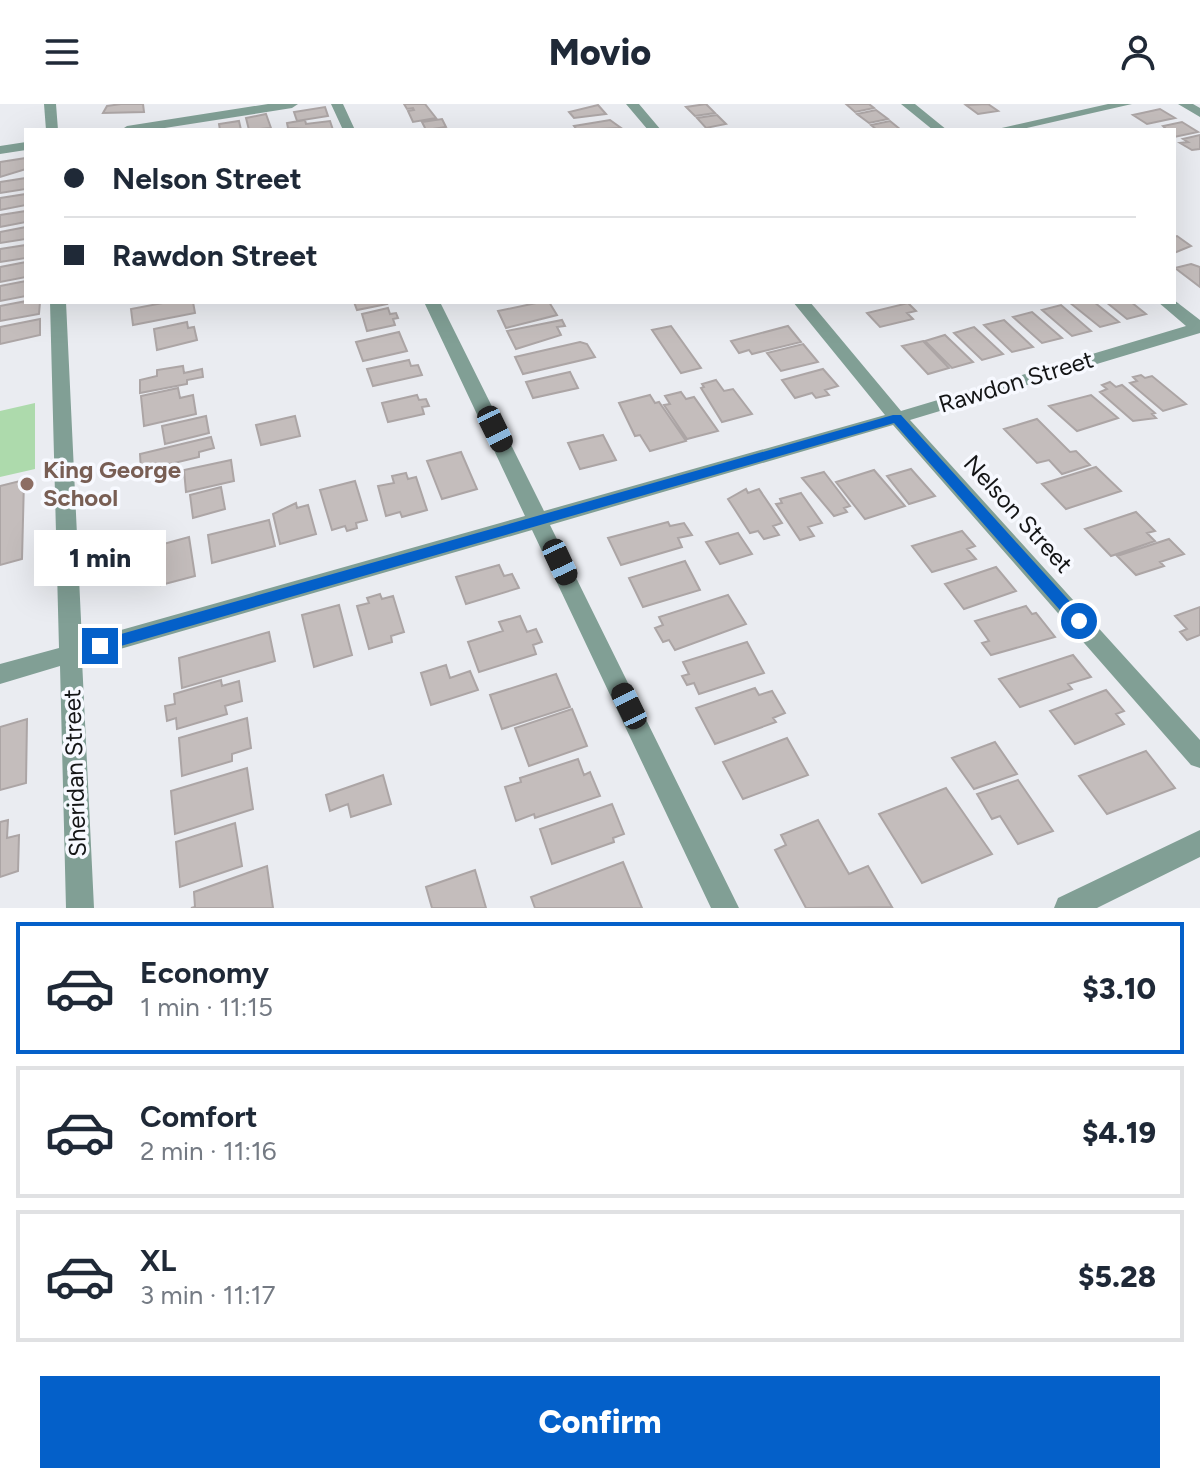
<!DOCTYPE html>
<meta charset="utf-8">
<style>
body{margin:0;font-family:Figtree,sans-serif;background:#f6f6f7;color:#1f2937;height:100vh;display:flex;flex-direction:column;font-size:30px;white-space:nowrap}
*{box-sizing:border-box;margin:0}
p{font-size:26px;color:#747a83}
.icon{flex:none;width:44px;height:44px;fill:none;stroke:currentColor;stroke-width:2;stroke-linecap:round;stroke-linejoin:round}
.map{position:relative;height:804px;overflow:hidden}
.side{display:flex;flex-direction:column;background:#fff;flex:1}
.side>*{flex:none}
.top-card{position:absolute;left:24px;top:24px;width:1152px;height:176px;border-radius:0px;box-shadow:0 8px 32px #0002;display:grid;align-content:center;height:176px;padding:0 40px;background:#fff}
.end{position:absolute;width:36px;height:36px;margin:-18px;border:10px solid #0460c9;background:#fff;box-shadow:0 0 0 4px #fff}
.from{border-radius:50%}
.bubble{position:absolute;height:56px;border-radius:0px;background:#fff;box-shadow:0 8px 32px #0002;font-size:26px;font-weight:800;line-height:56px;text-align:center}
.car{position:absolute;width:24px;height:48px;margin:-24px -12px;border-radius:10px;box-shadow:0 0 6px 2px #0007;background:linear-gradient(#222 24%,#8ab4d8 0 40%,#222 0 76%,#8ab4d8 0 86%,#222 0)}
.top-card b{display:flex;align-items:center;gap:28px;height:76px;font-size:30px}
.top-card b+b{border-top:2px solid #e0e1e3}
.top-card i{width:20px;height:20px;background:#1f2937}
ul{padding:14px 0 0;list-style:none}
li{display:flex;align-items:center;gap:24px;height:132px;margin:0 16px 12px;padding:0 24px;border:4px solid #e0e1e3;border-radius:0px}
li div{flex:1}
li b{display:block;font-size:30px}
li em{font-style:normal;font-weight:800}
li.selected{border-color:#0460c9}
li>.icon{width:72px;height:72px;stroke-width:1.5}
.cta{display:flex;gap:16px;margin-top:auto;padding:16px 40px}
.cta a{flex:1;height:92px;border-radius:0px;background:#0460c9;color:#fff;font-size:32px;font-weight:800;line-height:92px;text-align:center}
header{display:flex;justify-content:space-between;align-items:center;height:104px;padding:0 40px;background:#fff;font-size:36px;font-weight:800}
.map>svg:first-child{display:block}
</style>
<header><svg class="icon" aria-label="menu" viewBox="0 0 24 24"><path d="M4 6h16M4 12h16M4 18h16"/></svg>Movio<svg class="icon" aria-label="person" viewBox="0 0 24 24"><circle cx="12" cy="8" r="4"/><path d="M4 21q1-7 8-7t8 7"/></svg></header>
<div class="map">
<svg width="1200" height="804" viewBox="0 0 1200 804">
<rect width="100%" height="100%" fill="#eaecf1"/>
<path fill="#addaac" d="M 35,299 L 35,365 L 0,373 L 0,307 Z"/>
<path fill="#c4bdbc" stroke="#aca5a5" stroke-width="2" d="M 121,0 L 143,0 L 144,8 L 103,9 L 107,2 Z
M 404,0 L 425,0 L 436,14 L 413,18 L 408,7 L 414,6 L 413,4 L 407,5 Z
M 706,0 L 715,9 L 695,12 L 686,3 Z
M 846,0 L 869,0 L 874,4 L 855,8 Z
M 988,0 L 998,7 L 978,10 L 966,1 Z
M 598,1 L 606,10 L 574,14 L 569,8 Z
M 325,3 L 328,12 L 297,17 L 294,8 Z
M 1160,5 L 1175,14 L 1147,20 L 1133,11 Z
M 876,6 L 888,15 L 869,19 L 857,10 Z
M 266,10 L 271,24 L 249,26 L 246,14 Z
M 717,11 L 726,20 L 706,24 L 697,14 Z
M 442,15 L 446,23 L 426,26 L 422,18 Z
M 305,16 L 306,20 L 330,17 L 333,26 L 288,24 L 287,19 Z
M 610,16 L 621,24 L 577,26 L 574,22 Z
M 239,17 L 241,26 L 220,26 L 219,20 Z
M 890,17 L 901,26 L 877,26 L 871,21 Z
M 1182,18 L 1198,28 L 1174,33 L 1174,26 L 1167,26 L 1163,22 Z
M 1200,31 L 1200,45 L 1192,46 L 1180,39 L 1188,38 L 1183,35 Z
M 26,54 L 26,65 L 0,73 L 0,58 Z
M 26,74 L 26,85 L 0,89 L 0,78 Z
M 26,90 L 26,101 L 0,106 L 0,94 Z
M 26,107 L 26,118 L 0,123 L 0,111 Z
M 26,123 L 26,135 L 0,139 L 0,128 Z
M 1177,132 L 1191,142 L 1174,149 L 1174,133 Z
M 26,141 L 26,154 L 0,158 L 0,145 Z
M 26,158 L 26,173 L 0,178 L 0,163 Z
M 1191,160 L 1200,163 L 1200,183 L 1175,164 Z
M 26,177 L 26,192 L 0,197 L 0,182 Z
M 26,197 L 40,198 L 39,210 L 0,217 L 0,202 Z
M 168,198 L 193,198 L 195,209 L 133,221 L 131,205 Z
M 354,198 L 386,198 L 387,200 L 357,206 Z
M 541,198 L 549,198 L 557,211 L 506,224 L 498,207 Z
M 1069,198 L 1094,198 L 1119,218 L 1100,223 Z
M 1106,198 L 1131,198 L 1146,210 L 1127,215 Z
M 908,199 L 916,207 L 907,209 L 913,215 L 880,223 L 867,209 Z
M 1061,201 L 1091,227 L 1072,232 L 1042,206 Z
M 388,204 L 390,210 L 396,209 L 398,214 L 393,215 L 395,221 L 367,227 L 362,210 Z
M 1032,208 L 1062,234 L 1042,239 L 1013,213 Z
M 40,215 L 40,231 L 0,240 L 0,223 Z
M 562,216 L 565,222 L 557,223 L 561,231 L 516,245 L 507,227 Z
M 1004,216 L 1033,243 L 1012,248 L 984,221 Z
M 187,218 L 188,224 L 194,223 L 197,236 L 157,246 L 154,225 Z
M 671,222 L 701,264 L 681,269 L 652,226 Z
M 788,222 L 801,238 L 752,250 L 749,246 L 739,249 L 731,237 Z
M 974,223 L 1003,250 L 982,256 L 954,229 Z
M 399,228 L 407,247 L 363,257 L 356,238 Z
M 945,231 L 973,258 L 952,264 L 925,237 Z
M 923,237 L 949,264 L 928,270 L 902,242 Z
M 580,238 L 587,240 L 595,253 L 523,270 L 515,253 Z
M 803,240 L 818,258 L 781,267 L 767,249 Z
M 409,256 L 411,262 L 418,261 L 422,271 L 373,282 L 367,265 Z
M 183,262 L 184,269 L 202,265 L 203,273 L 187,276 L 187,280 L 140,289 L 140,276 L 157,272 L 157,266 Z
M 823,265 L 838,282 L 825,286 L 829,291 L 816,294 L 812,289 L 795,294 L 782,276 Z
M 570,268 L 578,284 L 533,294 L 526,278 Z
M 1141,271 L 1145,274 L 1152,272 L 1186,300 L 1163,307 L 1130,279 L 1137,277 L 1133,273 Z
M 716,276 L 724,287 L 733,285 L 752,310 L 722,318 L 701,284 L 704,283 L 702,280 Z
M 1110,278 L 1116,283 L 1122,281 L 1155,309 L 1152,310 L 1156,314 L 1133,317 L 1100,288 L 1107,285 L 1102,281 Z
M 178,284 L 180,294 L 193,291 L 196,310 L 144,322 L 141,292 Z
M 681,288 L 686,295 L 694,293 L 718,327 L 687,335 L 664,301 L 670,300 L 665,292 Z
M 417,291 L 419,296 L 426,295 L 429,302 L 422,303 L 424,310 L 388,318 L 382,299 Z
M 650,291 L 655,299 L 659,298 L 686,337 L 650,347 L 640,331 L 635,332 L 619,299 Z
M 1091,291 L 1118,314 L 1077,327 L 1049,302 Z
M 206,312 L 209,329 L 165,340 L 162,322 Z
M 295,312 L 300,332 L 261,341 L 256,321 Z
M 1037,315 L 1070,348 L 1076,347 L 1090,361 L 1062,370 L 1049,356 L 1037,359 L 1004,325 Z
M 603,331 L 616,356 L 580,365 L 568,339 Z
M 211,333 L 214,344 L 199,348 L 199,353 L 141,367 L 140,350 Z
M 461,348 L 477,385 L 442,395 L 427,357 Z
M 231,356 L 234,377 L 186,388 L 184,366 Z
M 1096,363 L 1121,387 L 1066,405 L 1042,380 Z
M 911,365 L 935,392 L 909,400 L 887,372 Z
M 874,366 L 905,402 L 865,415 L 836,378 Z
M 824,368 L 850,402 L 844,404 L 847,408 L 834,412 L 802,374 Z
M 406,369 L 408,375 L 416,373 L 427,406 L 402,413 L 400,408 L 386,412 L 378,382 L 394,379 L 392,372 Z
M 24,376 L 22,455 L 0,461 L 0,382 Z
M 355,377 L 367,416 L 356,419 L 357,424 L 347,427 L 345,422 L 332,426 L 320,386 Z
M 221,383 L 225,405 L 193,414 L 190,391 Z
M 746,385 L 748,389 L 759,385 L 782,419 L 773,422 L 779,431 L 764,435 L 758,427 L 750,429 L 728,395 Z
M 801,389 L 822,419 L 808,423 L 814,432 L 800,436 L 776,400 L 782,399 L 780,395 Z
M 296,399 L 297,404 L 308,401 L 316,430 L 280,440 L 273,410 Z
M 1136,408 L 1155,427 L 1147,429 L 1155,437 L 1111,452 L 1085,425 Z
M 269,416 L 275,442 L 212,459 L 208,431 Z
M 668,418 L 670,422 L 684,419 L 692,431 L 678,434 L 682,443 L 621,461 L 608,434 Z
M 962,427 L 975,442 L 967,445 L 976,455 L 932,468 L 912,442 Z
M 738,429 L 752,450 L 720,460 L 706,438 Z
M 189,433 L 195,472 L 161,481 L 156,442 Z
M 1169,435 L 1184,450 L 1160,458 L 1164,462 L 1136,471 L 1117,452 Z
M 685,457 L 700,486 L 643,503 L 629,474 Z
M 499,461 L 504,472 L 512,470 L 519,484 L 466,500 L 456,473 Z
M 996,463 L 1016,487 L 964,505 L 945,480 Z
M 380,490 L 382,495 L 393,492 L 404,528 L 391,532 L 392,538 L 369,545 L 357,502 L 369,499 L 367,494 Z
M 728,491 L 746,520 L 675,546 L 669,536 L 663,538 L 655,524 L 663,521 L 659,513 Z
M 339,501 L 352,551 L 314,563 L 302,511 Z
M 1026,502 L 1032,510 L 1036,509 L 1055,533 L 991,551 L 982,539 L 989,537 L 975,517 Z
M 1200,503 L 1200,531 L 1187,536 L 1180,528 L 1187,525 L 1175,512 Z
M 520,512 L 527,528 L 536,525 L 542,538 L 533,541 L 536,550 L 479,568 L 468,538 L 503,527 L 499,518 Z
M 269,528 L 275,557 L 182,584 L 179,554 Z
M 747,538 L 764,569 L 699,590 L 694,579 L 687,581 L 682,572 L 689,570 L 683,558 Z
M 1073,551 L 1091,573 L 1068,580 L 1072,585 L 1020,603 L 999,575 Z
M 446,561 L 450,574 L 470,567 L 478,586 L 431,601 L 421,569 Z
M 556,570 L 570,603 L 502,625 L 490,591 Z
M 221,576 L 222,582 L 239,577 L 242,597 L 225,602 L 227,610 L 177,625 L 176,614 L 167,617 L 165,602 L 175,600 L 174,590 Z
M 755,584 L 759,591 L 772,587 L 785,609 L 773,614 L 776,618 L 715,640 L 696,604 Z
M 1106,586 L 1124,607 L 1116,610 L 1124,620 L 1075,640 L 1050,607 Z
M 572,605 L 587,642 L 529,662 L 515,624 Z
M 247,614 L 251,644 L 232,650 L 232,657 L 182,672 L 179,634 Z
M 27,615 L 26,679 L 0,686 L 0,623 Z
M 787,634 L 808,671 L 743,695 L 723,658 Z
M 995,638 L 1017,670 L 974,685 L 952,654 Z
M 1146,647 L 1175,684 L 1107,710 L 1079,672 Z
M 578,655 L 584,671 L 590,668 L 600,692 L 535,714 L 534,710 L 516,717 L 505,683 L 521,678 L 520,674 Z
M 247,664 L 253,705 L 175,730 L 171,687 Z
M 383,671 L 391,700 L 351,713 L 348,700 L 330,707 L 326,691 Z
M 1018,676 L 1053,727 L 1018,740 L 1000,712 L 992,715 L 977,690 Z
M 946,684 L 992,750 L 922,779 L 879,710 Z
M 612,700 L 624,730 L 613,734 L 614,738 L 552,760 L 540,725 Z
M 8,716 L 7,734 L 19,731 L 18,767 L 0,773 L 0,718 Z
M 818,716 L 849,770 L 868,762 L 892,803 L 806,804 L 775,746 L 786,741 L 781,731 Z
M 235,719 L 242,762 L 180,783 L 176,738 Z
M 623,758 L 642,804 L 535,804 L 531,793 Z
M 267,762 L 273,804 L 191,804 L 195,803 L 194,788 Z
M 475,766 L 486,804 L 432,804 L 426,783 Z"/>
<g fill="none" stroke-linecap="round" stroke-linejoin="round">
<path fill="#819f95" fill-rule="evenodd" d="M 44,0 L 56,0 L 58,26 L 46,26 Z
M 268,0 L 298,0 L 292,4 L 152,26 L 121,26 L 127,22 Z
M 331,0 L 343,0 L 355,26 L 343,26 Z
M 626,0 L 639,0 L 661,26 L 648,26 Z
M 901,0 L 915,0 L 947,26 L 933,26 Z
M 1108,0 L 1132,0 L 1018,26 L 993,26 Z
M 1178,0 L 1193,0 L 1200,4 L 1200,13 Z
M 26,38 L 26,46 L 0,50 L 0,42 Z
M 1174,196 L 1200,216 L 1200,229 L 910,316 L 1200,636 L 1200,664 L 1191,661 L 893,321 L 550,421 L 739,804 L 711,804 L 532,426 L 82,556 L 94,804 L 66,804 L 60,562 L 0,580 L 0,560 L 59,544 L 50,198 L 66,198 L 82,537 L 525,412 L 424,198 L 440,198 L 544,407 L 885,311 L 793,198 L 810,198 L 901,307 L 1186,222 L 1158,198 Z
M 1200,726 L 1200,753 L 1097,804 L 1054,804 L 1058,794 Z"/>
</g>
<path fill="#0460c9" d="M 893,311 L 901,311 L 1084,513 L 1084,522 L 1074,522 L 894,319 L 100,548 L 92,542 L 100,536 Z"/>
<circle fill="#8d6e63" stroke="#f7f9ff" stroke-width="3" cx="27" cy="380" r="8"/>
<g text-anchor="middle" stroke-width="7" stroke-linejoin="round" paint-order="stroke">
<g font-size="24" fill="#141516" stroke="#f7f9ff">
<text transform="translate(1016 278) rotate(-17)" y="8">Rawdon Street</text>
<text transform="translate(1018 410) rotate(48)" y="8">Nelson Street</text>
<text transform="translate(75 669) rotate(-92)" y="8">Sheridan Street</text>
</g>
<g font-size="24" font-weight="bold" fill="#785e54" stroke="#f7f9ff" text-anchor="start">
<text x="43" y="374">King George<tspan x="43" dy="28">School</tspan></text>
</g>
</g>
</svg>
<i class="end from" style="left:1079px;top:517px"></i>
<i class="end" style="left:100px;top:542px"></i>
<div class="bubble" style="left:34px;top:426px;width:132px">1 min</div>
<i class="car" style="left:495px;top:325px;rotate:154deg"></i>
<i class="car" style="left:560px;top:458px;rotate:155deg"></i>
<i class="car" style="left:629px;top:602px;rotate:334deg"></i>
<div class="top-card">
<b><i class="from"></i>Nelson Street</b>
<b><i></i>Rawdon Street</b>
</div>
</div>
<section class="side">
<ul>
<li class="selected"><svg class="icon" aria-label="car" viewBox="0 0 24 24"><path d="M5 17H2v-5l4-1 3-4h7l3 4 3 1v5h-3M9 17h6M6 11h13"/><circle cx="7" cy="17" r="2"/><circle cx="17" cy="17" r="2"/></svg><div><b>Economy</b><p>1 min · 11:15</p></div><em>$3.10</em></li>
<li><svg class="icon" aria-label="car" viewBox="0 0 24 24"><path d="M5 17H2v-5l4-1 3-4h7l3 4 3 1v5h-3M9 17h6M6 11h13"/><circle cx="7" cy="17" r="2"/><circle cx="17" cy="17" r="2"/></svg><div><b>Comfort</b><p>2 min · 11:16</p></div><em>$4.19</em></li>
<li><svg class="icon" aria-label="car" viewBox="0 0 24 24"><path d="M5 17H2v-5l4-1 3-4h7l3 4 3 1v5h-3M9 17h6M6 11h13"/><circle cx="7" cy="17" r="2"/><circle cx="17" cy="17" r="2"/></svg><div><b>XL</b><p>3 min · 11:17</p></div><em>$5.28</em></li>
</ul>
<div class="cta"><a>Confirm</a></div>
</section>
